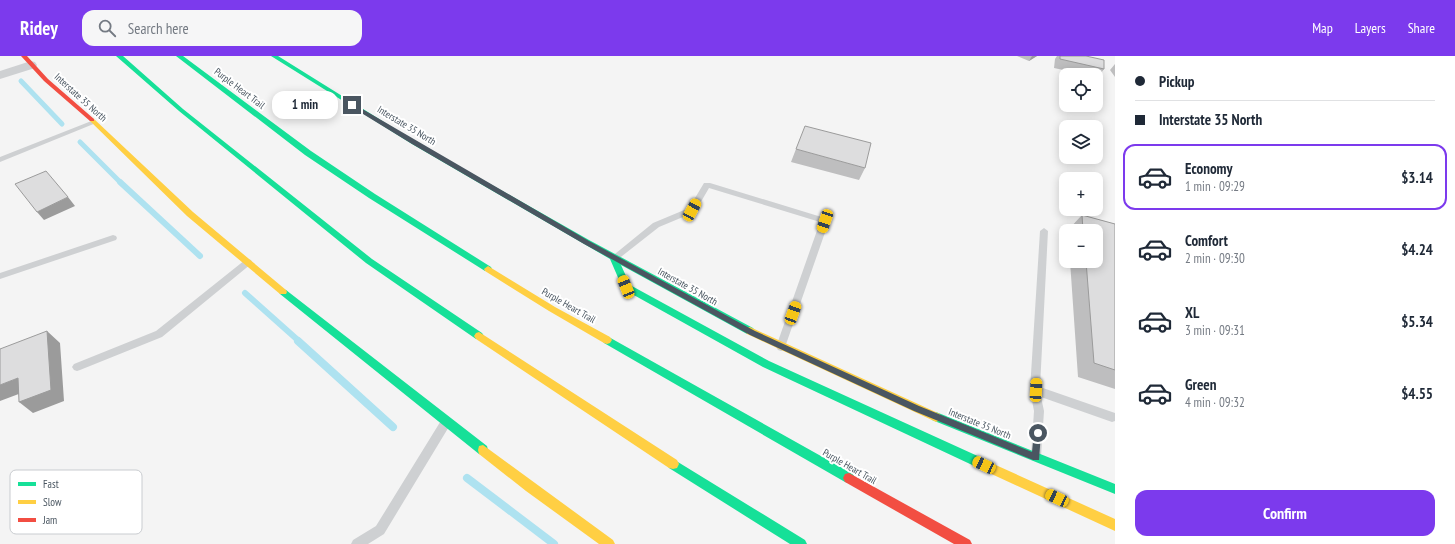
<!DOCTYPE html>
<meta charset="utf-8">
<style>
body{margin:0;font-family:"PT Sans Narrow",sans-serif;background:#f6f6f7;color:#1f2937;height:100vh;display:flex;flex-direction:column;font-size:15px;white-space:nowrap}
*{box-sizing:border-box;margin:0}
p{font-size:13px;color:#747a83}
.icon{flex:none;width:22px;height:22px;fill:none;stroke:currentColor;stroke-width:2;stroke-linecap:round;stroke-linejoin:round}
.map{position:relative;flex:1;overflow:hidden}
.sheet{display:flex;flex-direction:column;background:#fff;width:340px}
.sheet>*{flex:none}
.hud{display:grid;align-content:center;height:88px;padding:0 20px;background:#fff}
.buttons{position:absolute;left:1059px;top:12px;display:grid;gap:8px}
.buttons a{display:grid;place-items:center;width:44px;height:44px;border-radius:8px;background:#fff;box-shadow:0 2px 10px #0003;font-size:20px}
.end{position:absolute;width:18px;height:18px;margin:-9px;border:5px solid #4a5661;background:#fff;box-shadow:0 0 0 2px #fff}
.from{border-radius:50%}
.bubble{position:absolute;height:28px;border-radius:12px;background:#fff;box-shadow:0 2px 10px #0003;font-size:13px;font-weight:800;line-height:28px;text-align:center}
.car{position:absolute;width:12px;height:24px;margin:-12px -6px;border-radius:5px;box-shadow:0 0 3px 1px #0007;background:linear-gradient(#f5c518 24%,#345 0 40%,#f5c518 0 76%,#345 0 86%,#f5c518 0)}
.hud b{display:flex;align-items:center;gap:14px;height:38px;font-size:15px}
.hud b+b{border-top:1px solid #e0e1e3}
.hud i{width:10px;height:10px;background:#1f2937}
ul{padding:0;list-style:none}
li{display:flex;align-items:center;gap:12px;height:66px;margin:0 8px 6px;padding:0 12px;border:2px solid transparent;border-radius:12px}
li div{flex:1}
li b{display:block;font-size:15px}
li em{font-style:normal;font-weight:800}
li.selected{border-color:#7c3aed}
li>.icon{width:36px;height:36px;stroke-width:1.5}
.action{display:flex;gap:8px;margin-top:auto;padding:8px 20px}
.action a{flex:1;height:46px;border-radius:12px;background:#7c3aed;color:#fff;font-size:16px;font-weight:800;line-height:46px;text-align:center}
header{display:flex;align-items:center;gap:24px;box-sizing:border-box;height:56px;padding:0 20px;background:#7c3aed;color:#fff}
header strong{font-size:19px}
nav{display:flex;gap:22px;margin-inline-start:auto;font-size:14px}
.search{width:280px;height:36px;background:#f6f6f7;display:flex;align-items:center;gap:10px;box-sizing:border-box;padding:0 14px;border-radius:12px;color:#747a83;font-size:15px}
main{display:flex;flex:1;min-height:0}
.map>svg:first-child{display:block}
</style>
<header>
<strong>Ridey</strong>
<div class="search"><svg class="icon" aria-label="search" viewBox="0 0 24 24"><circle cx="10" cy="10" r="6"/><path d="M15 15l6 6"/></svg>Search here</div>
<nav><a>Map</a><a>Layers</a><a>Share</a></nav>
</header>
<main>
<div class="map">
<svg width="1115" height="488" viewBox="0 0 1115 488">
<rect width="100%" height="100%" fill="#f4f4f4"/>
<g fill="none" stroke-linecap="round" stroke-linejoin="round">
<path stroke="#aee2f0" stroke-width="5" d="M 21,25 L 62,68
M 80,86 L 121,127"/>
<path stroke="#aee2f0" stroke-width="6" d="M 120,126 L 200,200
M 245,237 L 300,286"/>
<path stroke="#aee2f0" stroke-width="8" d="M 298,285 L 393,371
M 467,422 L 554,488"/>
<path fill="#ced0d2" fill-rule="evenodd" d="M 94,64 L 96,65 L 96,67 L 0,106 L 0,101 Z
M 704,127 L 710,127 L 828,163 L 829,165 L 784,294 L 781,295 L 778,294 L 776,291 L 820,166 L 709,132 L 695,156 L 659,171 L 617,204 L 614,205 L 610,202 L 653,167 L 689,152 Z
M 1044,172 L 1048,175 L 1040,331 L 1115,357 L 1115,365 L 1112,366 L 1041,341 L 1044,355 L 1041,400 L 1040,404 L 1036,405 L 1032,404 L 1031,400 L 1034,355 L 1030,334 L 1040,175 Z
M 113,179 L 116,180 L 117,182 L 116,184 L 0,223 L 0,217 Z
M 248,203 L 251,204 L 252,206 L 251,208 L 162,281 L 80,314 L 77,315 L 74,314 L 72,311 L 74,308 L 156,275 L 245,204 Z
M 446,361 L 450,363 L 451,366 L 450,369 L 384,478 L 368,488 L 351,488 L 353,484 L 376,470 L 442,363 Z"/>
<path fill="#ced0d2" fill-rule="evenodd" d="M 31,5 L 35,6 L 37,9 L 35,12 L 0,23 L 0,15 Z"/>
<path fill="#16e098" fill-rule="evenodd" d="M 116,0 L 123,0 L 183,53 L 372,203 L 482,277 L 484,280 L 482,283 L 476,283 L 366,207 L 179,55 Z
M 176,0 L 183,0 L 311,95 L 375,138 L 491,211 L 492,213 L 491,215 L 485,215 L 369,142 L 305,99 Z
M 271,0 L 278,0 L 416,86 L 589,184 L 753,272 L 755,275 L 753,278 L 747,278 L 621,209 L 630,229 L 769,305 L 993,407 L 995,411 L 993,415 L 989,416 L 985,415 L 763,311 L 623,233 L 610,203 L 412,88 Z
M 283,233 L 286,234 L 487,390 L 488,394 L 487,398 L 483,399 L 479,398 L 280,238 L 279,236 L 280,234 Z
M 607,280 L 853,418 L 855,422 L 853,426 L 849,427 L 845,426 L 604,287 L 602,284 L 604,281 Z
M 936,356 L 1115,428 L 1115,438 L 932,364 L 931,361 L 932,358 Z
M 673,403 L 805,484 L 807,488 L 790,488 L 669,412 L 667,408 L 669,404 Z"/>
<path fill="#ffcf43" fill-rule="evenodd" d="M 92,62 L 94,63 L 193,156 L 286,234 L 287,236 L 286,238 L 280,238 L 187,160 L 90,65 L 90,63 Z
M 488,210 L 555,251 L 610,281 L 612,284 L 610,287 L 607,288 L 604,287 L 549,255 L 485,215 L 484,213 Z
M 750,271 L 940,358 L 941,361 L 940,364 L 936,366 L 932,364 L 747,278 L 745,275 L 747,272 Z
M 479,276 L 677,404 L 679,408 L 677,412 L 673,413 L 669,412 L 476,283 L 474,280 L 476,277 Z
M 483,389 L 613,484 L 615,488 L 599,488 L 526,435 L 479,398 L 478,394 L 479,390 Z
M 989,406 L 1115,463 L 1115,475 L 985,415 L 983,411 L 985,407 Z"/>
<path fill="#f24e42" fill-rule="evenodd" d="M 21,0 L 27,0 L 48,23 L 94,63 L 94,65 L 90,65 L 44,25 Z
M 849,417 L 970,484 L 972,488 L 954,488 L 845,426 L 843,422 L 845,418 Z"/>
</g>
<path fill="#bebebf" d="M 1017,0 L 1037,0 L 1029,5 Z
M 1057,0 L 1086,0 L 1104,13 L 1098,21 L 1096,21 L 1096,19 L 1087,19 L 1054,12 L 1055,3 Z
M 1115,8 L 1115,21 L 1110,14 Z
M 796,93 L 865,112 L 859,124 L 791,106 Z
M 1082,159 L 1115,168 L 1115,333 L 1078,321 L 1070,205 L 1096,205 L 1096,175 L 1068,175 L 1068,174 Z"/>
<path fill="#9b9b9b" d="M 1032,0 L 1037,0 L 1029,5 Z
M 68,141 L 75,150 L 44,164 L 37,156 Z
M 47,275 L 60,287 L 64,345 L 33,357 L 19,346 Z
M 18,322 L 32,333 L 0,345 L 0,329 Z"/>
<path fill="#ddddde" stroke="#9b9b9b" d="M 1060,0 L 1086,0 L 1104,4 L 1104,13 L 1060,3 Z
M 805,70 L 871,87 L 865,112 L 796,93 Z
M 46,115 L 68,141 L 37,156 L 15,128 Z
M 1082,159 L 1115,168 L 1115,314 L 1094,307 L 1086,205 L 1096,205 L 1096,175 L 1083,175 Z
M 47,275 L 51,334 L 19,346 L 18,322 L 0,329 L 0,293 Z"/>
<path fill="#4a5661" d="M 352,47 L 589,185 L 755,275 L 919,350 L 1032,396 L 1034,377 L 1038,374 L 1040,375 L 1041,377 L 1039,404 L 1033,404 L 914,355 L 750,279 L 584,188 L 412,88 L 350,50 Z"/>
<g text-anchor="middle" stroke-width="4" stroke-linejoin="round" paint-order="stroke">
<g font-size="10" fill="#4a5661" stroke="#fff">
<text transform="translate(240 32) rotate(37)" y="4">Purple Heart Trail</text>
<text transform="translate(81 41) rotate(42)" y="4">Interstate 35 North</text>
<text transform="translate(407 69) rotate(31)" y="4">Interstate 35 North</text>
<text transform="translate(688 230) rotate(29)" y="4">Interstate 35 North</text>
<text transform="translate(569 249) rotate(30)" y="4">Purple Heart Trail</text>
<text transform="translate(980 367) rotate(22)" y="4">Interstate 35 North</text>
<text transform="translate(850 410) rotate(30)" y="4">Purple Heart Trail</text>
</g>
</g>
<rect x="10" y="414" width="132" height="64" rx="6" fill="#fff" stroke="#c9ccd0" stroke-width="1"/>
<rect x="18" y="426" width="18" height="4" fill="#16e098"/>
<rect x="18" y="444" width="18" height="4" fill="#ffcf43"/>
<rect x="18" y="462" width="18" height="4" fill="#f24e42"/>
<g font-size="11" fill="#4a5661">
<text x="43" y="432">Fast</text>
<text x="43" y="450">Slow</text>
<text x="43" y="468">Jam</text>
</g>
</svg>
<div class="buttons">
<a><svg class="icon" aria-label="locate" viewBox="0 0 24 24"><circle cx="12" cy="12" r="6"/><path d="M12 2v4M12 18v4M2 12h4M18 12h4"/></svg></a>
<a><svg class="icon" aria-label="layers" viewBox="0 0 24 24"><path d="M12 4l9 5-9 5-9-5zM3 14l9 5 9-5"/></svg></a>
<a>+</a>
<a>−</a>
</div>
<i class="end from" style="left:1038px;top:377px"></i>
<i class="end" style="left:352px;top:49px"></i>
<div class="bubble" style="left:272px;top:35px;width:66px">1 min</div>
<i class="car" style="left:692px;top:154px;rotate:29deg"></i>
<i class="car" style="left:825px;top:165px;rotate:199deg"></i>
<i class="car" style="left:626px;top:231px;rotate:338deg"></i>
<i class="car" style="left:793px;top:257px;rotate:20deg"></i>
<i class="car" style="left:1036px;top:334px;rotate:3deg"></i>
<i class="car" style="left:984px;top:409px;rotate:295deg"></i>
<i class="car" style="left:1057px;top:442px;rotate:295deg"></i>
</div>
<section class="sheet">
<div class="hud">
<b><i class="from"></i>Pickup</b>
<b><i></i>Interstate 35 North</b>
</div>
<ul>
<li class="selected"><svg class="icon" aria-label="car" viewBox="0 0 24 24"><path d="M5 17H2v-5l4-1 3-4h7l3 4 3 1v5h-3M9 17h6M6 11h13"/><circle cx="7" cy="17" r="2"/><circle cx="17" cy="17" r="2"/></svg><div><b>Economy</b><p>1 min · 09:29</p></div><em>$3.14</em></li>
<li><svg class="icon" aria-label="car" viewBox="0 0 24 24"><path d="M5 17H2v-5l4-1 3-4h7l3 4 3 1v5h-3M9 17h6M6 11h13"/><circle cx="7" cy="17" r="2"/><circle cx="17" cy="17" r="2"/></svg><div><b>Comfort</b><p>2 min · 09:30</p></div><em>$4.24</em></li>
<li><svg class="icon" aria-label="car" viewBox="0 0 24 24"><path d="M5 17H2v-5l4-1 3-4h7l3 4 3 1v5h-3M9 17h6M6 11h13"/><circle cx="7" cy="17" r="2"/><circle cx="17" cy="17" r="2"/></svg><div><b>XL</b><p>3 min · 09:31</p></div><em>$5.34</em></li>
<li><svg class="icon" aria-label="car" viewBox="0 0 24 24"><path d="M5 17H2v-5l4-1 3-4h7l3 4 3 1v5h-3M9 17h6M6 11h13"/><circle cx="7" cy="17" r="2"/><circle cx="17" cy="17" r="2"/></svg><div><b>Green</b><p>4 min · 09:32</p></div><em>$4.55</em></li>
</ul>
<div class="action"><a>Confirm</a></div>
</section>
</main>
